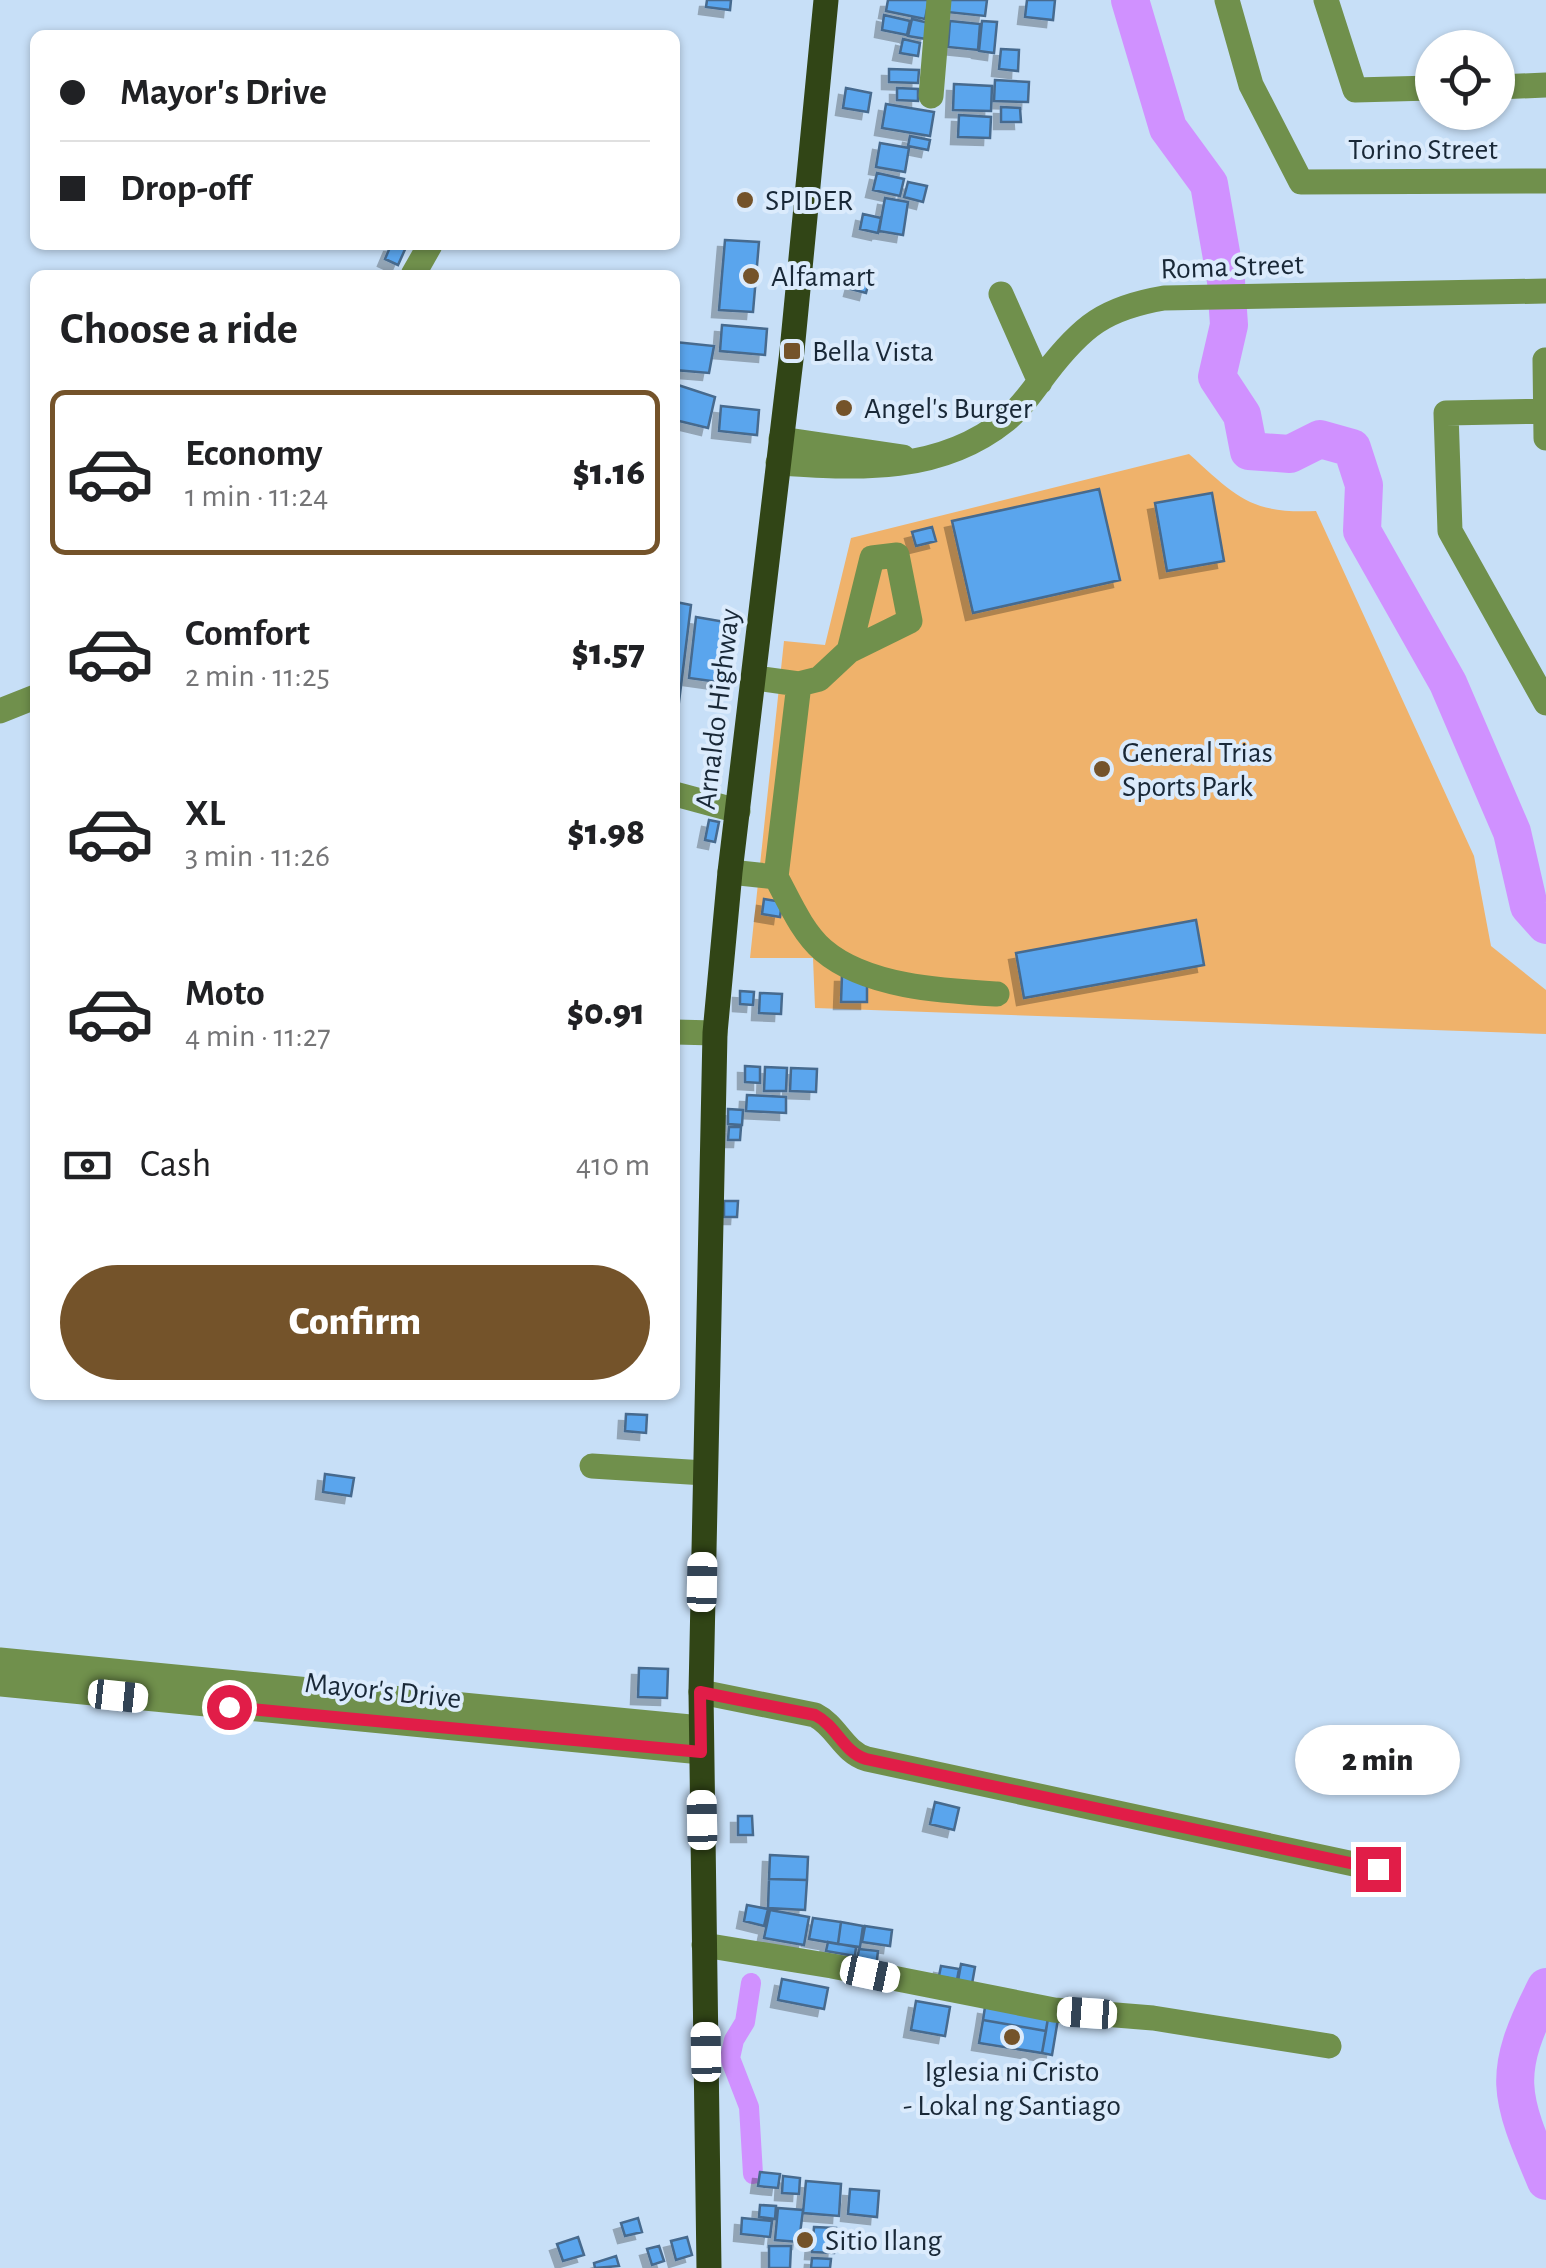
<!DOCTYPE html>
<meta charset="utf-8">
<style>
body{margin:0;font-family:"Alegreya Sans",sans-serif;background:#f2f2f2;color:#202124;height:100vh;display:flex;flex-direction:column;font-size:38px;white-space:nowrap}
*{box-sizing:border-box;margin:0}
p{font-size:32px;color:#757577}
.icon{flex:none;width:55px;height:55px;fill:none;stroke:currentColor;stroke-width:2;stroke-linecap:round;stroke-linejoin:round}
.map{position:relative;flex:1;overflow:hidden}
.drawer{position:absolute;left:30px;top:270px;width:650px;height:1130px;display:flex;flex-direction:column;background:#fff;border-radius:15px;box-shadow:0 2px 8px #0004}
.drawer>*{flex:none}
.hud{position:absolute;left:30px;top:30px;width:650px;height:220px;border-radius:15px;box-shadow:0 2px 8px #0004;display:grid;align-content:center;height:220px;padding:0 30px;background:#fff}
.buttons{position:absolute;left:1415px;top:30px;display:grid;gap:20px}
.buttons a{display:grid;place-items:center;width:100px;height:100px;border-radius:50%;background:#fff;box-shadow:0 2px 8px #0004;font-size:50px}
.end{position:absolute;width:45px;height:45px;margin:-22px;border:12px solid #e11d48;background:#fff;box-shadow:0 0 0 5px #fff}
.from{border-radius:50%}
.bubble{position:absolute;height:70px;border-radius:35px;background:#fff;box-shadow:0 2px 8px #0004;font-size:32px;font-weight:800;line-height:70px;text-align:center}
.car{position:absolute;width:30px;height:60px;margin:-30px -15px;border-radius:12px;box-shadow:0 0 8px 2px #0007;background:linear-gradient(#fff 24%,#345 0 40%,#fff 0 76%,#345 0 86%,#fff 0)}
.hud b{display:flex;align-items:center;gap:35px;height:95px;font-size:38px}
.hud b+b{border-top:2px solid #e0e0e0}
.hud i{width:25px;height:25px;background:#202124}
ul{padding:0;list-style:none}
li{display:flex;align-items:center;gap:30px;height:165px;margin:0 20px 15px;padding:0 10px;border:5px solid transparent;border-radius:15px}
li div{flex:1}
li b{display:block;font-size:38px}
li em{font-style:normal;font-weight:800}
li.on{border-color:#74532a}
li>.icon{width:90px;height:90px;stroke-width:1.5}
h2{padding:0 30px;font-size:45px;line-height:120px}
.pay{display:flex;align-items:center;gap:25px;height:110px;padding:0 30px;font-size:38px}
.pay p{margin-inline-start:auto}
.cta{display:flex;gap:20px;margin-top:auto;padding:20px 30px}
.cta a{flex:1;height:115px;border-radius:60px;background:#74532a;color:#fff;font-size:40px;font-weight:800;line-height:115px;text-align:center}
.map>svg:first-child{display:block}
</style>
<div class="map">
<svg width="1546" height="2268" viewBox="0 0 1546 2268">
<defs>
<filter id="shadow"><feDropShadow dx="-7" dy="7" stdDeviation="0" flood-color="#0004"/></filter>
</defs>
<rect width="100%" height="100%" fill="#c7dff7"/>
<path fill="#efb26b" d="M 1189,454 C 1236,496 1249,514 1316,511 L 1474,856 L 1491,946 L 1546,990 L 1546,1034 L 815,1008 L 813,958 L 750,958 L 784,641 L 825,645 L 851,538 Z"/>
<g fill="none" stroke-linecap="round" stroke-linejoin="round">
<path stroke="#d091ff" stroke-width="20" d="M 751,1983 L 745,2022 L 734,2040 L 730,2058 L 749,2107 L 753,2174"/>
<path stroke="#d091ff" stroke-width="38" d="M 1130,0 L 1168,128 L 1209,184 L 1226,281 L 1229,325 L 1217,377 L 1242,415 L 1249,451 L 1290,454 L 1320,439 L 1352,448 L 1364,485 L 1362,531 L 1448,683 L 1512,832 L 1529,906 L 1546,925
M 1546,1987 C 1501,2075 1509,2094 1546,2181"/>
</g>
<path fill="#5aa5ed" stroke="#466a8e" stroke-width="2.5" filter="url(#shadow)" d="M 707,0 L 731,0 L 730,10 L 706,7 Z
M 888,0 L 929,0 L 925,19 L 886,11 Z
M 948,0 L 987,0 L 985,16 L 947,12 Z
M 1027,0 L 1055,0 L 1053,20 L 1025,17 Z
M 884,15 L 910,21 L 907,35 L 882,30 Z
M 912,19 L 929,23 L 926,39 L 908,36 Z
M 950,21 L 980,24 L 978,50 L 948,47 Z
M 982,21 L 997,22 L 994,53 L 979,51 Z
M 903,39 L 920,43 L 918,56 L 900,53 Z
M 1001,49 L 1019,50 L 1018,71 L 999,69 Z
M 889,69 L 919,70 L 918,83 L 889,82 Z
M 995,80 L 1029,82 L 1028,102 L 994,101 Z
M 954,84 L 992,86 L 991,111 L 953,110 Z
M 846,88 L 871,93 L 868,112 L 843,108 Z
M 897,88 L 918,89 L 918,101 L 897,100 Z
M 886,104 L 934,112 L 930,136 L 882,128 Z
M 1001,107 L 1020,108 L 1021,122 L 1001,122 Z
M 959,115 L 991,117 L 990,138 L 958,137 Z
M 910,136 L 930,140 L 928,150 L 908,146 Z
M 880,143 L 909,148 L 905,172 L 876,167 Z
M 877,173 L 904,179 L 900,196 L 873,190 Z
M 908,182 L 927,186 L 923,202 L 904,197 Z
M 885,198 L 908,202 L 903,235 L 879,231 Z
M 863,214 L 881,218 L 878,233 L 860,229 Z
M 725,240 L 759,242 L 753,312 L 719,310 Z
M 391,245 L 407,245 L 398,265 L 385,259 Z
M 855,274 L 870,277 L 866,293 L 851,289 Z
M 722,325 L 767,329 L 765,355 L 720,351 Z
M 675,342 L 714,346 L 709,373 L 675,370 Z
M 675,384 L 715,397 L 708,428 L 675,420 Z
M 721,406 L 759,410 L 757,435 L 719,431 Z
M 1099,489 L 1120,580 L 973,613 L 952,521 Z
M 1212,493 L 1224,561 L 1167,571 L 1155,503 Z
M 932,527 L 936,541 L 916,546 L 912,532 Z
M 676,602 L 691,605 L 678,710 L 675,710 Z
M 696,617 L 731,623 L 726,683 L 689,678 Z
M 709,820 L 719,822 L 715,842 L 705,840 Z
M 764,899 L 782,902 L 780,917 L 762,914 Z
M 1196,920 L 1204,965 L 1024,998 L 1016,953 Z
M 842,975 L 867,975 L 867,1002 L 841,1002 Z
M 740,991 L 754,992 L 753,1005 L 740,1004 Z
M 760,993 L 782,994 L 781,1014 L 759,1013 Z
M 745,1066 L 760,1067 L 760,1083 L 745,1082 Z
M 765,1067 L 787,1068 L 786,1091 L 764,1091 Z
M 791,1068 L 817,1069 L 816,1092 L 790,1091 Z
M 747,1095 L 786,1097 L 786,1113 L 746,1111 Z
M 728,1109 L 743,1110 L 742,1125 L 728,1124 Z
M 729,1127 L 741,1127 L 740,1140 L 728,1140 Z
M 724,1201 L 738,1201 L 737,1217 L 724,1217 Z
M 626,1414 L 647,1415 L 646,1433 L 625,1431 Z
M 325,1474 L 354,1478 L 351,1496 L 323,1492 Z
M 639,1668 L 668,1669 L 667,1698 L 638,1697 Z
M 935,1802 L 959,1808 L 954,1830 L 930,1824 Z
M 738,1816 L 752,1816 L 753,1835 L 738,1835 Z
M 770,1855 L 808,1857 L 807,1880 L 769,1879 Z
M 769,1879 L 807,1880 L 805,1910 L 768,1908 Z
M 747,1905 L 768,1909 L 764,1926 L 744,1921 Z
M 770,1910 L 809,1917 L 804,1945 L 764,1938 Z
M 813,1918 L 841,1922 L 838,1944 L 809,1939 Z
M 841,1922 L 863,1926 L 860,1947 L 838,1944 Z
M 865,1926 L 892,1930 L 890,1946 L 862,1942 Z
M 828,1942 L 856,1947 L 855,1956 L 826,1951 Z
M 859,1949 L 878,1951 L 876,1968 L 856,1965 Z
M 961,1964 L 975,1967 L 972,1984 L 958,1981 Z
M 941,1966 L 959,1969 L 957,1980 L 939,1976 Z
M 782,1979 L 828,1988 L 824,2009 L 778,2000 Z
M 916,2001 L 950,2007 L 945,2036 L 911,2030 Z
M 985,2007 L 1048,2018 L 1046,2031 L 983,2020 Z
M 1048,2018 L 1058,2019 L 1052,2055 L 1042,2053 Z
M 983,2020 L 1046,2031 L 1042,2053 L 979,2043 Z
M 760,2172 L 780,2174 L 778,2188 L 758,2186 Z
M 783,2176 L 800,2178 L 799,2194 L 782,2193 Z
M 806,2181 L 841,2184 L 839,2216 L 803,2213 Z
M 850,2189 L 879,2191 L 877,2217 L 848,2214 Z
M 760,2205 L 776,2206 L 775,2219 L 759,2217 Z
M 778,2208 L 803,2210 L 799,2242 L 775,2240 Z
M 638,2218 L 642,2232 L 625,2236 L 621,2223 Z
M 742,2218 L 772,2221 L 770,2237 L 741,2234 Z
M 814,2227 L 836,2228 L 834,2253 L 812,2252 Z
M 578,2237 L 584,2255 L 563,2261 L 557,2244 Z
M 687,2237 L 692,2255 L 676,2260 L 671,2241 Z
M 659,2246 L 664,2261 L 652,2265 L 647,2249 Z
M 769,2246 L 791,2246 L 790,2268 L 769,2268 Z
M 616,2256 L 619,2266 L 595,2268 L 594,2263 Z
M 812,2258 L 831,2259 L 830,2268 L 811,2268 Z"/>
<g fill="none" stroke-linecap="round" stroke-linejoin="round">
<path stroke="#70904c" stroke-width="25" d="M 1227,0 L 1251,85 L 1301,182 L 1546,181
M 1326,0 L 1355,90 L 1432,88
M 1498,87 L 1546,85
M 931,96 L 939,0
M 413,275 L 430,245
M 1001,294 L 1040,382
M 1545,360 L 1546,438
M 1546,411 L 1446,413 L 1450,531 L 1546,703
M 781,439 L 903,457
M 778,463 C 858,468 939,474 1006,420 C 1022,407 1034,389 1046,373 C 1082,326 1105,308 1164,298 L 1546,291
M 755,678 L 799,684 L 819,679 L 849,651 L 910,621 L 897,555 L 872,558 L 849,651
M 0,711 L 35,697
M 675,794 L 738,811
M 730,872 L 776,877 L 799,684
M 776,877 C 789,901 802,932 823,950 C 866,987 943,991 997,994
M 675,1032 L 715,1033
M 592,1466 L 705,1473
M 0,1660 L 701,1728
M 0,1684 L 701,1752
M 701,1692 L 815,1715 C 837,1726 843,1752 867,1759 L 1377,1869
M 704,1945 L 832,1966 L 1054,2010 L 1153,2018 L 1329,2046"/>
<path stroke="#314516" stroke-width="25" d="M 709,2268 L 701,1692 L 715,1033 L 730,872 L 792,351 L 826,0"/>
</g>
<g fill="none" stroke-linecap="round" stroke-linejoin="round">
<path stroke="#e11d48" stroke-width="12" d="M 229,1707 L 701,1752 L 700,1692 L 815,1715 C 837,1726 843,1752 866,1759 L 1378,1869"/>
</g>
<g fill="#74532a" stroke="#dbebfc" stroke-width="4">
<circle cx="745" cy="200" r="10"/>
<circle cx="751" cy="276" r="10"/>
<rect x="782" y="341" width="20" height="20" rx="5"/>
<circle cx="844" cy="408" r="10"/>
<circle cx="1102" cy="769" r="10"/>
<circle cx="1012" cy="2037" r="10"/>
<circle cx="805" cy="2240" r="10"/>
</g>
<g text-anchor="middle" stroke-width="8" stroke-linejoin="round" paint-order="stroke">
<g font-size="30" fill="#192837" stroke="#dbebfc">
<text x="1423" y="159">Torino Street</text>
<text transform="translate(1232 266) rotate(-2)" y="10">Roma Street</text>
<text transform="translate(717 709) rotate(-83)" y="10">Arnaldo Highway</text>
<text transform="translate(383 1690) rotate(6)" y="10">Mayor's Drive</text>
</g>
<g font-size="30" fill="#192837" stroke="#dbebfc" text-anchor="start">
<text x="765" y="210">SPIDER</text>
<text x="771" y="286">Alfamart</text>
<text x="812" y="361">Bella Vista</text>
<text x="864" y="418">Angel's Burger</text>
<text x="1122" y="762">General Trias<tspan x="1122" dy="34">Sports Park</tspan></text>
<text x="1012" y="2081" text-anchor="middle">Iglesia ni Cristo<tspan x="1012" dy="34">- Lokal ng Santiago</tspan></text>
<text x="825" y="2250">Sitio Ilang</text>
</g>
</g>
</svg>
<div class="buttons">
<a><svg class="icon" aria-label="locate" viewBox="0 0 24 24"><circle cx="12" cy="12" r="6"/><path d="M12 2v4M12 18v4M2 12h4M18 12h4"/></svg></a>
</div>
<i class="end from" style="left:229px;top:1707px"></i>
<i class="end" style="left:1378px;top:1869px"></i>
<div class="bubble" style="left:1295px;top:1725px;width:165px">2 min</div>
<i class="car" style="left:702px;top:1582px;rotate:1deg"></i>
<i class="car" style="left:118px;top:1696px;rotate:96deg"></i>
<i class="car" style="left:702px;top:1820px;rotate:359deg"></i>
<i class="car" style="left:870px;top:1974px;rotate:102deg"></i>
<i class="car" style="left:1087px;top:2013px;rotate:274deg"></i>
<i class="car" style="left:706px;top:2052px;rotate:359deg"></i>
<div class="hud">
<b><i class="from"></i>Mayor's Drive</b>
<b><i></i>Drop-off</b>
</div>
<section class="drawer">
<h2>Choose a ride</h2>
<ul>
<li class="on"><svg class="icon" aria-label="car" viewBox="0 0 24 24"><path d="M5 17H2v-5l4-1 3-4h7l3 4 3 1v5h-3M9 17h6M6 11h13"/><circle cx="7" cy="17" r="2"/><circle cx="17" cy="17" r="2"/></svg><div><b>Economy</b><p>1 min · 11:24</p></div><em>$1.16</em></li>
<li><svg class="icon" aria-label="car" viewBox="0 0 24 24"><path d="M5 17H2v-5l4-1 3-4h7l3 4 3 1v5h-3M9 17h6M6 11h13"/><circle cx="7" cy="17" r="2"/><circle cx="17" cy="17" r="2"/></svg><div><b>Comfort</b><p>2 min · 11:25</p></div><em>$1.57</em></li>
<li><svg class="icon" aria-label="car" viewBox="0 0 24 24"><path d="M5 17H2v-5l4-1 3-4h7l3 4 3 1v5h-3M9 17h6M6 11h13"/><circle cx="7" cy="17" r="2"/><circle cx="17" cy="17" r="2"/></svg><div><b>XL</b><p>3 min · 11:26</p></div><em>$1.98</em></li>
<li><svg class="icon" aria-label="car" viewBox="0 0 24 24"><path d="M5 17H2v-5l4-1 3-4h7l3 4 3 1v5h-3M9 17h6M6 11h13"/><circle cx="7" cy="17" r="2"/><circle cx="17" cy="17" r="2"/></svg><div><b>Moto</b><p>4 min · 11:27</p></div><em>$0.91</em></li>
</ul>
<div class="pay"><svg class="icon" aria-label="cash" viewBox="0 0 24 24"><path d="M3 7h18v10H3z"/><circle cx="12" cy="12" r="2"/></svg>Cash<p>410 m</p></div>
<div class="cta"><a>Confirm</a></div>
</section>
</div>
